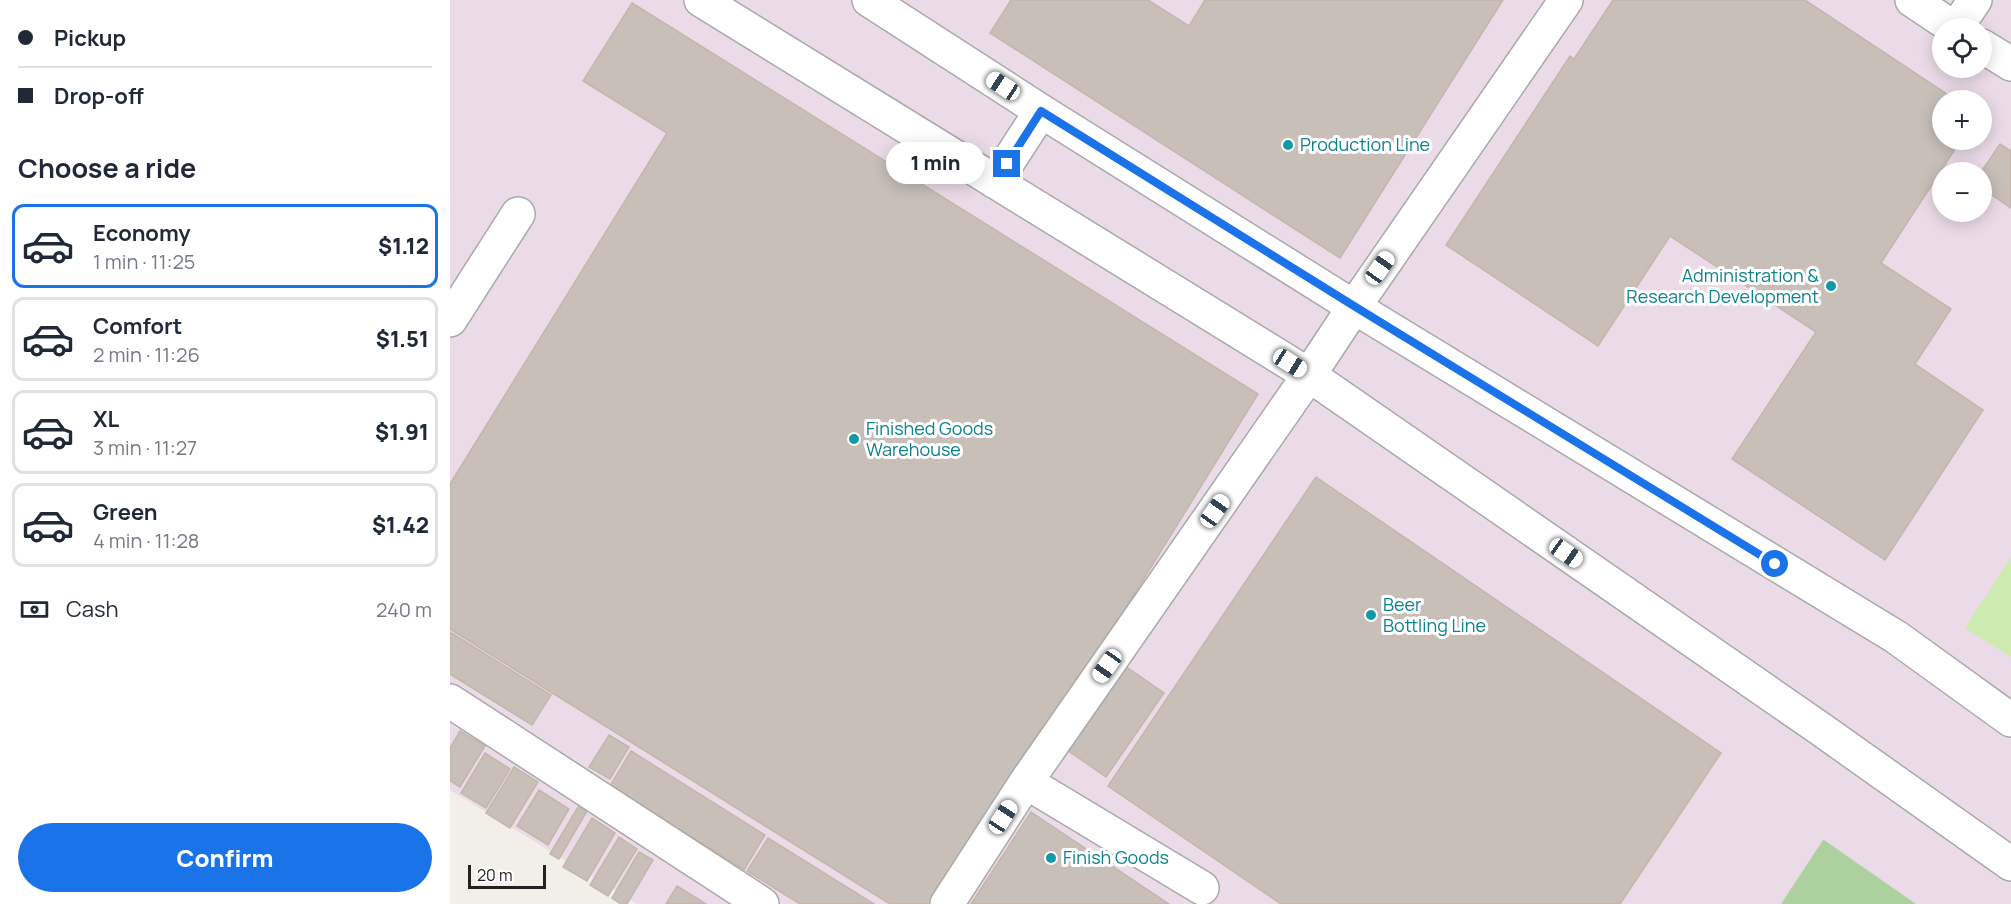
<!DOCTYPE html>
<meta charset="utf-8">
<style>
body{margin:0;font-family:Manrope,sans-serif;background:#f6f6f7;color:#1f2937;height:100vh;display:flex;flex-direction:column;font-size:22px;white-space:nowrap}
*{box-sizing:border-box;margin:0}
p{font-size:20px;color:#747a83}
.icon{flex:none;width:33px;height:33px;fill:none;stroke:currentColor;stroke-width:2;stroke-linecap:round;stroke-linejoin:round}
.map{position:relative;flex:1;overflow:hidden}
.drawer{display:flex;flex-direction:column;background:#fff;width:450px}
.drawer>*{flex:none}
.banner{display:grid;align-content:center;height:132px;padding:0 18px;background:#fff}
.tools{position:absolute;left:1482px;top:18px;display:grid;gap:12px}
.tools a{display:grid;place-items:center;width:60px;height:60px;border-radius:50%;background:#fff;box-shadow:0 3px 15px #0003;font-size:30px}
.scale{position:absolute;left:18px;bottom:15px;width:78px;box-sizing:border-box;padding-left:6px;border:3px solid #222;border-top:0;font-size:16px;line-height:21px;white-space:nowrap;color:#222;-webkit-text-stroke:4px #fff;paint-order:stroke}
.end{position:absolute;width:27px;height:27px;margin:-14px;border:8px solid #1a73e8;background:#fff;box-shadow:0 0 0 3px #fff}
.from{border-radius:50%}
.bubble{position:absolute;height:42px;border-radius:21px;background:#fff;box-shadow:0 3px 15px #0003;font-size:20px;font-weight:800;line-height:42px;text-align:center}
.car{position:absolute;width:18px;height:36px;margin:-18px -9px;border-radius:8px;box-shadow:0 0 4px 2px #0007;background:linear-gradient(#fff 24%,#345 0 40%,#fff 0 76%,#345 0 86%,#fff 0)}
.banner b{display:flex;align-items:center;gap:21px;height:57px;font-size:22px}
.banner b+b{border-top:2px solid #e0e1e3}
.banner i{width:15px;height:15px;background:#1f2937}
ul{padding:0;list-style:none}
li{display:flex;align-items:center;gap:18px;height:84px;margin:0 12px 9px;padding:0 6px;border:3px solid #e0e1e3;border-radius:12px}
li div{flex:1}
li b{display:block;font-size:22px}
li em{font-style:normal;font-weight:800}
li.on{border-color:#1a73e8}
li>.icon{width:54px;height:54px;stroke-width:1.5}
h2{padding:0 18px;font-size:27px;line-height:72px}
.pay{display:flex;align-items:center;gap:15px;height:66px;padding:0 18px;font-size:22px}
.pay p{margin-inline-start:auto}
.button{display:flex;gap:12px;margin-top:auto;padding:12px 18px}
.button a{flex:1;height:69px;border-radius:36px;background:#1a73e8;color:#fff;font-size:24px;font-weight:800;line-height:69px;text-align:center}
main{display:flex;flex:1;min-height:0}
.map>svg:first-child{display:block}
</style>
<main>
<section class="drawer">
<div class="banner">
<b><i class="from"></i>Pickup</b>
<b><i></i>Drop-off</b>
</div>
<h2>Choose a ride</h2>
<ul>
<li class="on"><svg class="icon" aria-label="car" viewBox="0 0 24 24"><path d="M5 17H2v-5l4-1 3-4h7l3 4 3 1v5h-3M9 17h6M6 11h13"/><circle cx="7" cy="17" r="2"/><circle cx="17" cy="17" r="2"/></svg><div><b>Economy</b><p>1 min · 11:25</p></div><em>$1.12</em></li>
<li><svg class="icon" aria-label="car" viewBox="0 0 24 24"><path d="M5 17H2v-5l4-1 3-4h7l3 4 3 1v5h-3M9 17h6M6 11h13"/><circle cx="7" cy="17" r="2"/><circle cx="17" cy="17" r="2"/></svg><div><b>Comfort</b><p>2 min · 11:26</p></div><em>$1.51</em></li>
<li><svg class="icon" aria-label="car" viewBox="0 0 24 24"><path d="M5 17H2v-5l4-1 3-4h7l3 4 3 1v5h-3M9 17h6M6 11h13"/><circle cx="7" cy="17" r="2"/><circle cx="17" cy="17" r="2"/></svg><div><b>XL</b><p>3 min · 11:27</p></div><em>$1.91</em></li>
<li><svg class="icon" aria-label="car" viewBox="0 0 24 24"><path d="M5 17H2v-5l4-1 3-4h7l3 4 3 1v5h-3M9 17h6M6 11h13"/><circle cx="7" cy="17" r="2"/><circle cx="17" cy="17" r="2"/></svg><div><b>Green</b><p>4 min · 11:28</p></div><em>$1.42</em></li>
</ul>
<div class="pay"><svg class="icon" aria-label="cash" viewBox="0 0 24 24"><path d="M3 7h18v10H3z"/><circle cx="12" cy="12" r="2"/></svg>Cash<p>240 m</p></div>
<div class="button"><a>Confirm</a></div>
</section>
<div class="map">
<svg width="1561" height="904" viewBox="0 0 1561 904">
<rect width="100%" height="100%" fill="#f2efe9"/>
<path fill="#ebdbe8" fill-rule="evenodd" d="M 0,0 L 1561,0 L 1561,904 L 187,904 L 0,790 ZM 1492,28 L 1532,28 L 1532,68 L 1492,68 ZM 1492,100 L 1532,100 L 1532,140 L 1492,140 ZM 1492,172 L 1532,172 L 1532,212 L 1492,212 Z"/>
<path fill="#cdebb0" d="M 1561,557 L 1561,657 L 1515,628 Z"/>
<path fill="#add19e" d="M 1373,840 L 1374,840 L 1466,904 L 1331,904 Z"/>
<path fill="#c7bfb8" stroke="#c4b6ab" stroke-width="1.5" d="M 561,0 L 698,0 L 739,26 L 755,0 L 1053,0 L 890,258 L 540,33 Z
M 1163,0 L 1355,0 L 1506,100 L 1492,100 L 1492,140 L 1511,140 L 1431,263 L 1501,309 L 1465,364 L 1533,410 L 1435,560 L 1282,459 L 1366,332 L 1220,236 L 1148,346 L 996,245 L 1120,56 L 1124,59 Z
M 182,3 L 808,394 L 493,904 L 440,904 L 0,629 L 0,484 L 217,133 L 133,81 Z
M 1550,144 L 1561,151 L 1561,208 L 1532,188 L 1531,172 Z
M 866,477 L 1271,753 L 1170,904 L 831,904 L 658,786 Z
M 0,632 L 101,695 L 82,725 L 0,674 Z
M 665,659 L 714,693 L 656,777 L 607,743 Z
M 10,731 L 35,746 L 10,787 L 0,781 L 0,748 Z
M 159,735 L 179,747 L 160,779 L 139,767 Z
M 181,751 L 315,835 L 294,870 L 160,786 Z
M 35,753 L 60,769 L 36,808 L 11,793 Z
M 64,767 L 88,782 L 60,828 L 36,813 Z
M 89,790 L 119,809 L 98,845 L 67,826 Z
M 128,807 L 137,811 L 109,859 L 100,854 Z
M 581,812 L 719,904 L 521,904 Z
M 142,818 L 165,833 L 137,881 L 113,867 Z
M 169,837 L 187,849 L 158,896 L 140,885 Z
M 318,838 L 424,904 L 350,904 L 297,871 Z
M 189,852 L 203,860 L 177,904 L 171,904 L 162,898 Z
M 227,886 L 256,904 L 216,904 Z"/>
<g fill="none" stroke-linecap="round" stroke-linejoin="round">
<defs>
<path id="minor" d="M 251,0 L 859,375 L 1372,730 L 1561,864
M 419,0 L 591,111 L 904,307 L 1446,637 L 1561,720
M 1462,0 L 1504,28
M 1506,28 L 1525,0
M 1532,46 L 1561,64
M 545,182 L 591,111
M 0,320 L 68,214
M 0,701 L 312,904
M 576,782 L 752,888
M 497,904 L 576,782 L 859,375 L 904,307 L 1116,0"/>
</defs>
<use href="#minor" stroke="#a9a9a9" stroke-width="36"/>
<use href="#minor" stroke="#fff" stroke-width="33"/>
</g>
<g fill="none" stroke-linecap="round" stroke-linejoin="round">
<path stroke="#1a73e8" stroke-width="8" d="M 557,164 L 591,111 L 904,306 L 1325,564"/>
</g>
<g fill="#0f9aa8" stroke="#fff" stroke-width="2">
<circle cx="838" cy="145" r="6"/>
<circle cx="1381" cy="286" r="6"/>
<circle cx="404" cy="439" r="6"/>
<circle cx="921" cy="615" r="6"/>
<circle cx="601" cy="858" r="6"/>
</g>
<g text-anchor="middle" stroke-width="6" stroke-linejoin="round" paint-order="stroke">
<g font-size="18" fill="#0d838f" stroke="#fff" text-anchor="start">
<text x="850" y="151">Production Line</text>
<text x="1369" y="282" text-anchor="end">Administration &amp;<tspan x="1369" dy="21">Research Development</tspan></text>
<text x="416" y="435">Finished Goods<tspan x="416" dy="21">Warehouse</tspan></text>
<text x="933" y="611">Beer<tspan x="933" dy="21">Bottling Line</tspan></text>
<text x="613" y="864">Finish Goods</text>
</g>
</g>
</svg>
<div class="tools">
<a><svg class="icon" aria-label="locate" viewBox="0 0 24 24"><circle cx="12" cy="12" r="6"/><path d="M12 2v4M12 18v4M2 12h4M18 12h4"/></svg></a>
<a>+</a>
<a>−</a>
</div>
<div class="scale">20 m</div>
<i class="end from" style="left:1325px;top:564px"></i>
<i class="end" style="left:557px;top:164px"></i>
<div class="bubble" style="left:436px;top:142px;width:99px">1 min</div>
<i class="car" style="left:553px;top:86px;rotate:303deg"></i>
<i class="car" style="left:930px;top:268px;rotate:35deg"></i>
<i class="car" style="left:840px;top:363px;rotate:122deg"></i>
<i class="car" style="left:765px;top:511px;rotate:35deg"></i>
<i class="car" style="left:1116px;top:553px;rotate:125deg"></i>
<i class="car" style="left:657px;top:666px;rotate:215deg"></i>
<i class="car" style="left:553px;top:817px;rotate:33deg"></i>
</div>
</main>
